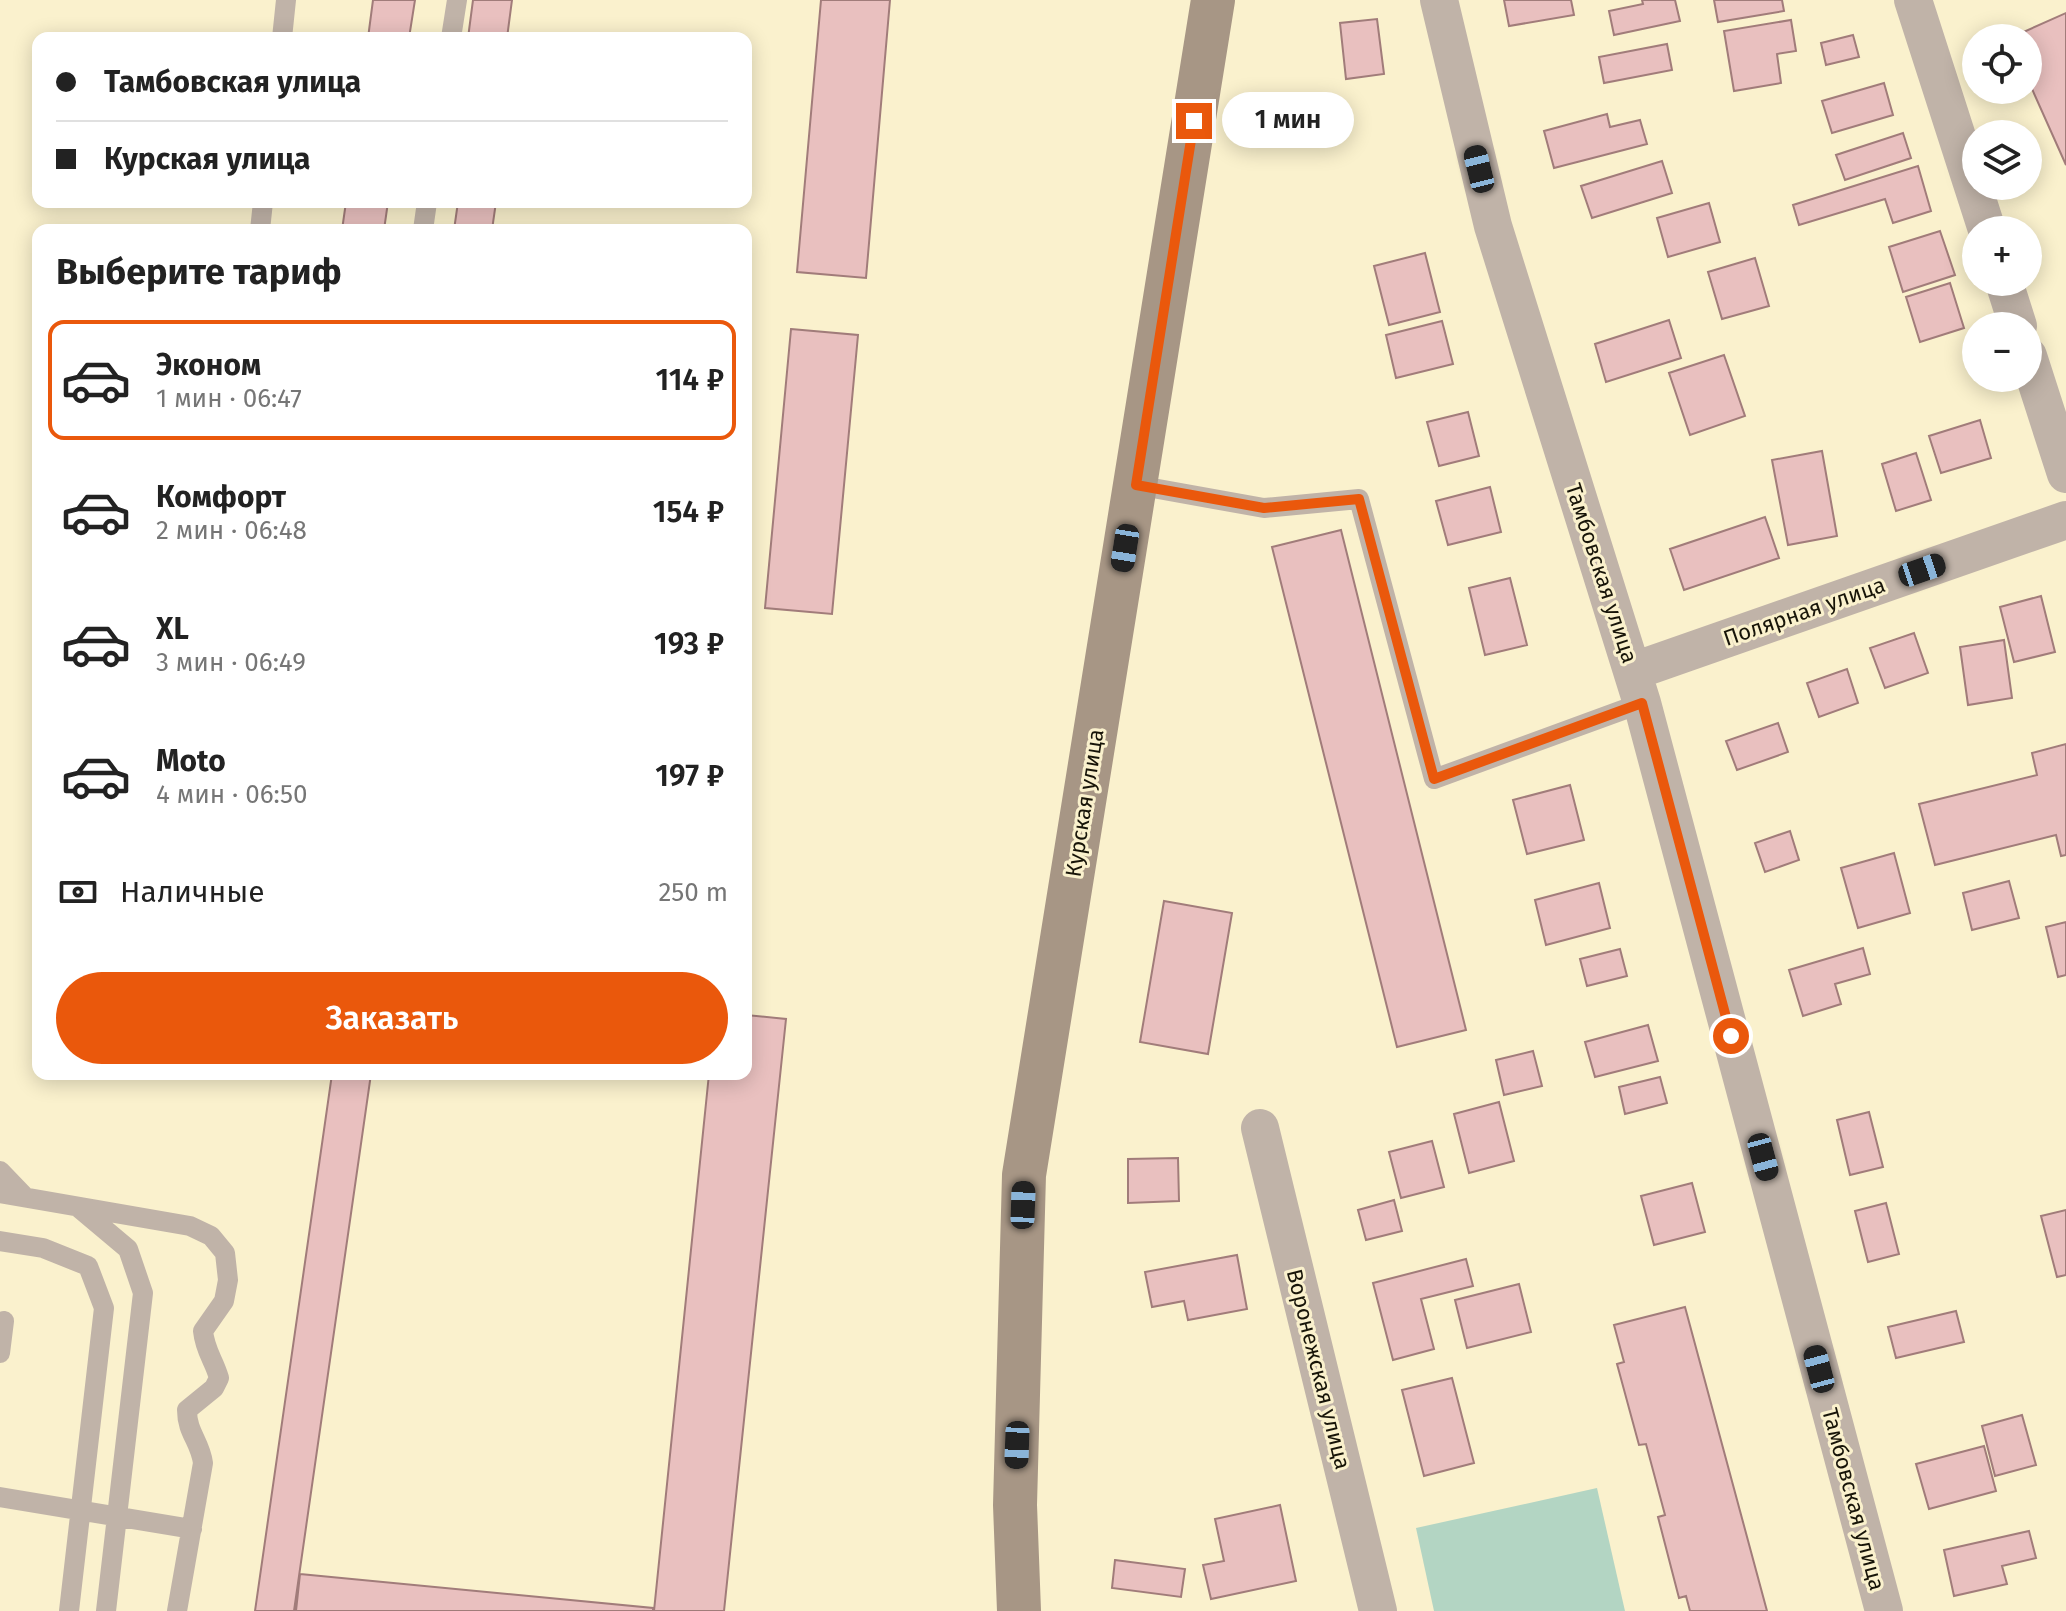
<!DOCTYPE html>
<html lang="ru">
<meta charset="utf-8">
<style>
body{margin:0;font-family:"Fira Sans",sans-serif;background:#f2f2f2;color:#222;height:100vh;display:flex;flex-direction:column;font-size:30px;white-space:nowrap}
*{box-sizing:border-box;margin:0}
p{font-size:26px;color:#767676}
.icon{flex:none;width:44px;height:44px;fill:none;stroke:currentColor;stroke-width:2;stroke-linecap:round;stroke-linejoin:round}
.map{position:relative;flex:1;overflow:hidden}
.sheet{position:absolute;left:32px;top:224px;width:720px;height:856px;display:flex;flex-direction:column;background:#fff;border-radius:16px;box-shadow:0 4px 20px #0003}
.sheet>*{flex:none}
.hud{position:absolute;left:32px;top:32px;width:720px;height:176px;border-radius:16px;box-shadow:0 4px 20px #0003;display:grid;align-content:center;height:176px;padding:0 24px;background:#fff}
.fabs{position:absolute;left:1962px;top:24px;display:grid;gap:16px}
.fabs a{display:grid;place-items:center;width:80px;height:80px;border-radius:50%;background:#fff;box-shadow:0 4px 20px #0003;font-size:40px}
.end{position:absolute;width:36px;height:36px;margin:-18px;border:10px solid #ea580c;background:#fff;box-shadow:0 0 0 4px #fff}
.from{border-radius:50%}
.bubble{position:absolute;height:56px;border-radius:28px;background:#fff;box-shadow:0 4px 20px #0003;font-size:26px;font-weight:600;line-height:56px;text-align:center}
.car{position:absolute;width:24px;height:48px;margin:-24px -12px;border-radius:10px;box-shadow:0 0 6px 2px #0007;background:linear-gradient(#222 24%,#8ab4d8 0 40%,#222 0 76%,#8ab4d8 0 86%,#222 0)}
.hud b{display:flex;align-items:center;gap:28px;height:76px;font-size:30px}
.hud b+b{border-top:2px solid #e0e0e0}
.hud i{width:20px;height:20px;background:#222}
ul{padding:0;list-style:none}
li{display:flex;align-items:center;gap:24px;height:120px;margin:0 16px 12px;padding:0 8px;border:4px solid transparent;border-radius:16px}
li div{flex:1}
li b{display:block;font-size:30px}
li em{font-style:normal;font-weight:600}
li.selected{border-color:#ea580c}
li>.icon{width:72px;height:72px;stroke-width:1.5}
h2{padding:0 24px;font-size:36px;line-height:96px}
.pay{display:flex;align-items:center;gap:20px;height:88px;padding:0 24px;font-size:30px}
.pay p{margin-inline-start:auto}
.button{display:flex;gap:16px;margin-top:auto;padding:16px 24px}
.button a{flex:1;height:92px;border-radius:48px;background:#ea580c;color:#fff;font-size:32px;font-weight:600;line-height:92px;text-align:center}
.map>svg:first-child{display:block}
</style>
<div class="map">
<svg width="2066" height="1611" viewBox="0 0 2066 1611">
<rect width="100%" height="100%" fill="#faf1cd"/>
<path fill="#b3d5c3" d="M 1597,1488 L 1625,1611 L 1434,1611 L 1416,1528 Z"/>
<path fill="#e9c0bf" stroke="#a17c7a" stroke-width="2" d="M 373,0 L 415,0 L 409,38 L 368,38 Z
M 473,0 L 512,0 L 507,38 L 468,38 Z
M 821,0 L 890,0 L 866,278 L 797,272 Z
M 1504,0 L 1571,0 L 1574,15 L 1509,26 Z
M 1642,0 L 1675,0 L 1680,21 L 1614,35 L 1609,11 L 1643,4 Z
M 1714,0 L 1782,0 L 1784,11 L 1718,22 Z
M 2066,13 L 2066,165 L 2028,80 L 2028,38 L 2010,38 Z
M 1377,19 L 1384,74 L 1346,79 L 1340,23 Z
M 1791,20 L 1796,51 L 1777,54 L 1781,83 L 1734,91 L 1724,31 Z
M 1853,35 L 1859,57 L 1826,65 L 1821,43 Z
M 1667,44 L 1672,70 L 1604,83 L 1599,57 Z
M 1884,83 L 1893,115 L 1832,133 L 1822,101 Z
M 1607,114 L 1610,127 L 1640,120 L 1647,144 L 1554,168 L 1544,131 Z
M 1903,133 L 1911,158 L 1845,180 L 1836,155 Z
M 1662,161 L 1672,193 L 1592,218 L 1581,186 Z
M 1918,166 L 1931,211 L 1893,223 L 1885,199 L 1799,225 L 1793,205 Z
M 346,202 L 388,202 L 384,230 L 342,230 Z
M 458,202 L 496,202 L 492,230 L 454,230 Z
M 1709,203 L 1720,242 L 1668,257 L 1657,218 Z
M 1940,231 L 1955,275 L 1903,292 L 1889,247 Z
M 1425,253 L 1440,312 L 1389,325 L 1374,266 Z
M 1755,258 L 1769,306 L 1722,319 L 1708,272 Z
M 1950,283 L 1964,328 L 1920,342 L 1906,297 Z
M 1669,320 L 1681,358 L 1606,382 L 1595,344 Z
M 1442,321 L 1453,364 L 1396,378 L 1386,335 Z
M 791,329 L 858,335 L 832,614 L 765,608 Z
M 1724,355 L 1745,416 L 1690,435 L 1669,373 Z
M 1468,412 L 1479,456 L 1439,466 L 1427,422 Z
M 1980,420 L 1991,458 L 1941,473 L 1929,436 Z
M 1822,451 L 1837,536 L 1788,545 L 1772,460 Z
M 1916,453 L 1931,500 L 1896,511 L 1882,464 Z
M 1490,487 L 1501,532 L 1448,545 L 1436,501 Z
M 1765,517 L 1779,558 L 1684,590 L 1670,549 Z
M 1341,530 L 1466,1030 L 1397,1047 L 1272,547 Z
M 1510,578 L 1527,645 L 1485,655 L 1469,588 Z
M 2041,596 L 2055,652 L 2014,662 L 2000,607 Z
M 1914,633 L 1928,673 L 1885,688 L 1870,648 Z
M 2004,640 L 2012,698 L 1968,705 L 1960,647 Z
M 1847,669 L 1858,703 L 1819,717 L 1807,683 Z
M 1778,723 L 1788,752 L 1737,770 L 1726,741 Z
M 2066,744 L 2066,855 L 2061,856 L 2056,835 L 1935,865 L 1919,804 L 2037,775 L 2032,753 Z
M 1570,785 L 1584,840 L 1527,854 L 1513,800 Z
M 1790,831 L 1799,860 L 1765,872 L 1755,843 Z
M 1894,853 L 1910,913 L 1858,928 L 1841,868 Z
M 2009,881 L 2019,918 L 1972,930 L 1963,893 Z
M 1599,883 L 1610,928 L 1546,945 L 1535,900 Z
M 1164,901 L 1232,913 L 1208,1054 L 1140,1042 Z
M 2066,922 L 2066,975 L 2058,977 L 2046,927 Z
M 1863,948 L 1870,974 L 1835,984 L 1841,1004 L 1803,1016 L 1789,970 Z
M 1620,949 L 1627,976 L 1587,986 L 1580,959 Z
M 746,1015 L 786,1019 L 724,1611 L 654,1611 L 709,1074 L 746,1074 Z
M 1648,1025 L 1658,1061 L 1595,1077 L 1585,1042 Z
M 1533,1051 L 1542,1086 L 1504,1095 L 1496,1060 Z
M 332,1074 L 371,1074 L 294,1611 L 255,1611 Z
M 1660,1077 L 1667,1103 L 1625,1114 L 1619,1087 Z
M 1499,1102 L 1514,1161 L 1469,1173 L 1454,1114 Z
M 1869,1112 L 1883,1167 L 1850,1175 L 1837,1120 Z
M 1432,1141 L 1444,1187 L 1401,1198 L 1389,1152 Z
M 1178,1158 L 1179,1201 L 1128,1203 L 1128,1159 Z
M 1692,1183 L 1705,1232 L 1654,1245 L 1641,1196 Z
M 1394,1200 L 1402,1231 L 1366,1240 L 1358,1210 Z
M 1886,1203 L 1899,1254 L 1868,1262 L 1855,1211 Z
M 2066,1210 L 2066,1275 L 2057,1277 L 2041,1216 Z
M 1237,1255 L 1247,1309 L 1188,1320 L 1184,1301 L 1152,1307 L 1145,1272 Z
M 1466,1259 L 1473,1286 L 1421,1299 L 1434,1349 L 1393,1360 L 1373,1283 Z
M 1519,1284 L 1531,1332 L 1467,1348 L 1455,1300 Z
M 1685,1307 L 1767,1611 L 1690,1611 L 1686,1596 L 1679,1598 L 1658,1517 L 1665,1515 L 1646,1444 L 1639,1445 L 1617,1364 L 1624,1362 L 1614,1325 Z
M 1956,1311 L 1964,1342 L 1896,1358 L 1888,1327 Z
M 1452,1378 L 1474,1463 L 1424,1476 L 1402,1390 Z
M 2022,1415 L 2036,1465 L 1995,1476 L 1982,1426 Z
M 1984,1446 L 1996,1491 L 1929,1509 L 1916,1464 Z
M 1280,1505 L 1296,1581 L 1211,1599 L 1203,1565 L 1224,1561 L 1215,1519 Z
M 2029,1531 L 2036,1558 L 2002,1566 L 2007,1584 L 1954,1596 L 1944,1550 Z
M 1115,1560 L 1185,1569 L 1181,1597 L 1112,1588 Z
M 300,1574 L 653,1608 L 653,1611 L 296,1611 Z"/>
<g fill="none" stroke-linecap="round" stroke-linejoin="round">
<path stroke="#c0b3a8" stroke-width="20" d="M 282,38 L 286,0
M 451,38 L 457,0
M 260,230 L 263,202
M 423,230 L 427,202
M 1136,485 L 1264,508 L 1359,499 L 1434,779 L 1642,703
M 0,1171 L 25,1197
M 0,1193 L 190,1226 L 211,1236 L 225,1253 L 228,1280 L 224,1301 L 203,1331 C 205,1351 214,1360 219,1378 L 214,1388 L 187,1410 C 187,1433 200,1441 203,1463 L 177,1611
M 78,1207 L 128,1249 L 143,1293 L 106,1611
M 0,1241 L 43,1248 L 88,1266 L 104,1308 L 69,1611
M 0,1353 L 4,1321
M 0,1497 L 192,1529"/>
<path stroke="#c0b3a8" stroke-width="38" d="M 1439,0 L 1493,226 L 1642,703 L 1884,1611
M 1913,0 L 1987,230
M 2004,282 L 2018,326
M 2028,356 L 2066,474
M 1634,671 L 2066,520
M 1260,1128 L 1378,1611"/>
<path stroke="#a79685" stroke-width="44" d="M 1019,1611 L 1015,1505 L 1024,1175 L 1213,0"/>
</g>
<g fill="none" stroke-linecap="round" stroke-linejoin="round">
<path stroke="#ea580c" stroke-width="10" d="M 1194,121 L 1136,485 L 1264,508 L 1359,499 L 1434,779 L 1642,703 L 1731,1036"/>
</g>
<g text-anchor="middle" stroke-width="6" stroke-linejoin="round" paint-order="stroke">
<g font-size="22" fill="#171408" stroke="#faf1cd">
<text transform="translate(1602 573) rotate(72)" y="8">Тамбовская улица</text>
<text transform="translate(1804 611) rotate(-19)" y="8">Полярная улица</text>
<text transform="translate(1084 803) rotate(-81)" y="8">Курская улица</text>
<text transform="translate(1319 1369) rotate(76)" y="8">Воронежская улица</text>
<text transform="translate(1854 1499) rotate(75)" y="8">Тамбовская улица</text>
</g>
</g>
</svg>
<div class="fabs">
<a><svg class="icon" aria-label="locate" viewBox="0 0 24 24"><circle cx="12" cy="12" r="6"/><path d="M12 2v4M12 18v4M2 12h4M18 12h4"/></svg></a>
<a><svg class="icon" aria-label="layers" viewBox="0 0 24 24"><path d="M12 4l9 5-9 5-9-5zM3 14l9 5 9-5"/></svg></a>
<a>+</a>
<a>−</a>
</div>
<i class="end from" style="left:1731px;top:1036px"></i>
<i class="end" style="left:1194px;top:121px"></i>
<div class="bubble" style="left:1222px;top:92px;width:132px">1 мин</div>
<i class="car" style="left:1479px;top:169px;rotate:346deg"></i>
<i class="car" style="left:1125px;top:548px;rotate:189deg"></i>
<i class="car" style="left:1922px;top:570px;rotate:71deg"></i>
<i class="car" style="left:1763px;top:1157px;rotate:165deg"></i>
<i class="car" style="left:1023px;top:1205px;rotate:2deg"></i>
<i class="car" style="left:1819px;top:1369px;rotate:345deg"></i>
<i class="car" style="left:1017px;top:1445px;rotate:182deg"></i>
<div class="hud">
<b><i class="from"></i>Тамбовская улица</b>
<b><i></i>Курская улица</b>
</div>
<section class="sheet">
<h2>Выберите тариф</h2>
<ul>
<li class="selected"><svg class="icon" aria-label="car" viewBox="0 0 24 24"><path d="M5 17H2v-5l4-1 3-4h7l3 4 3 1v5h-3M9 17h6M6 11h13"/><circle cx="7" cy="17" r="2"/><circle cx="17" cy="17" r="2"/></svg><div><b>Эконом</b><p>1 мин · 06:47</p></div><em>114 ₽</em></li>
<li><svg class="icon" aria-label="car" viewBox="0 0 24 24"><path d="M5 17H2v-5l4-1 3-4h7l3 4 3 1v5h-3M9 17h6M6 11h13"/><circle cx="7" cy="17" r="2"/><circle cx="17" cy="17" r="2"/></svg><div><b>Комфорт</b><p>2 мин · 06:48</p></div><em>154 ₽</em></li>
<li><svg class="icon" aria-label="car" viewBox="0 0 24 24"><path d="M5 17H2v-5l4-1 3-4h7l3 4 3 1v5h-3M9 17h6M6 11h13"/><circle cx="7" cy="17" r="2"/><circle cx="17" cy="17" r="2"/></svg><div><b>XL</b><p>3 мин · 06:49</p></div><em>193 ₽</em></li>
<li><svg class="icon" aria-label="car" viewBox="0 0 24 24"><path d="M5 17H2v-5l4-1 3-4h7l3 4 3 1v5h-3M9 17h6M6 11h13"/><circle cx="7" cy="17" r="2"/><circle cx="17" cy="17" r="2"/></svg><div><b>Moto</b><p>4 мин · 06:50</p></div><em>197 ₽</em></li>
</ul>
<div class="pay"><svg class="icon" aria-label="cash" viewBox="0 0 24 24"><path d="M3 7h18v10H3z"/><circle cx="12" cy="12" r="2"/></svg>Наличные<p>250 m</p></div>
<div class="button"><a>Заказать</a></div>
</section>
</div>
